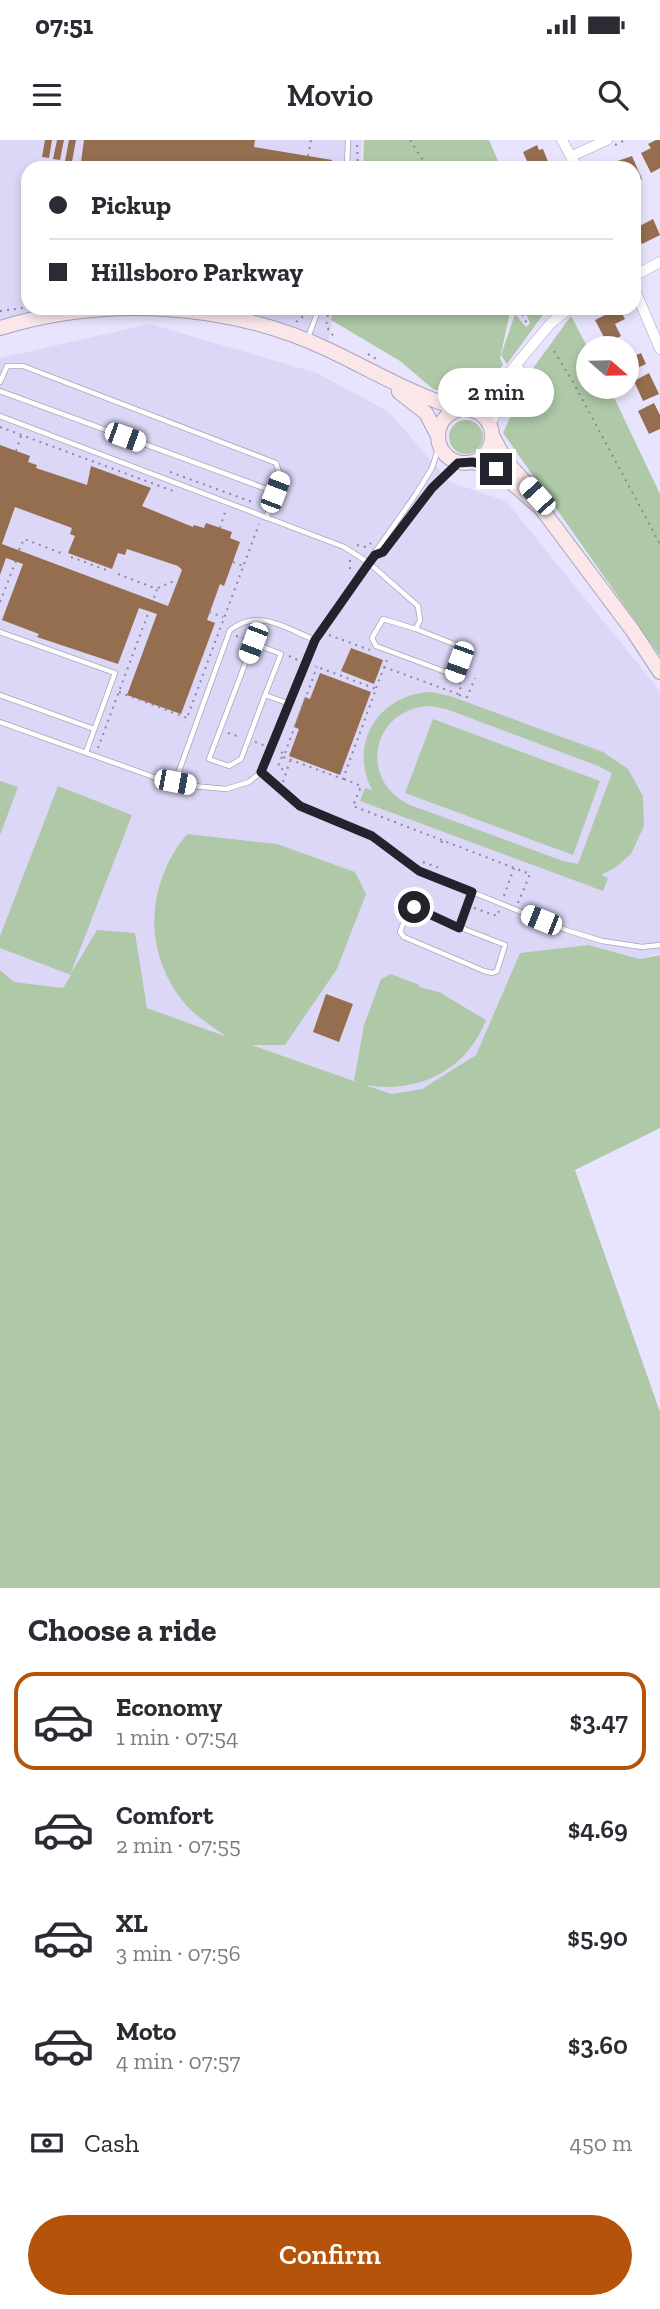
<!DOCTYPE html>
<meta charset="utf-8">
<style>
body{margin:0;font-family:"Zilla Slab",serif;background:#f7f7f7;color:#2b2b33;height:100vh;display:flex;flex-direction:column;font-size:26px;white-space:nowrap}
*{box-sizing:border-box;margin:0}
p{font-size:23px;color:#7c7c81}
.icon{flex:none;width:38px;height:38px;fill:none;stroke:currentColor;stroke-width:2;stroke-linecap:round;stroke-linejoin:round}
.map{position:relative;height:1448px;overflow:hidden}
.side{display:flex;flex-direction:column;background:#fff;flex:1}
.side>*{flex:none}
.top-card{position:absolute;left:21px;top:21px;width:620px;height:154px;border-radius:21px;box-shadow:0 4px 10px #0003;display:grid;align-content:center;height:154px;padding:0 28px;background:#fff}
.needle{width:46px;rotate:110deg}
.tools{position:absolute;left:576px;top:196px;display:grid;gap:14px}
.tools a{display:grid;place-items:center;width:63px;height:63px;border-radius:50%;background:#fff;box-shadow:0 4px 10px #0003;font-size:35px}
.end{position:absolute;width:32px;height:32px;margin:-16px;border:9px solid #24222c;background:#fff;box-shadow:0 0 0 4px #fff}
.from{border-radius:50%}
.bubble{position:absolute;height:49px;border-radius:24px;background:#fff;box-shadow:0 4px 10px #0003;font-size:23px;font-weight:600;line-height:49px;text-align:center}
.car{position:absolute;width:21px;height:42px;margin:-21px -10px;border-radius:9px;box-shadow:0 0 5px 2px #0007;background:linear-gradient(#fff 24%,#345 0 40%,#fff 0 76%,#345 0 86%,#fff 0)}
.top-card b{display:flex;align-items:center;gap:24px;height:66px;font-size:26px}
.top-card b+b{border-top:2px solid #e1e1e2}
.top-card i{width:18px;height:18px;background:#2b2b33}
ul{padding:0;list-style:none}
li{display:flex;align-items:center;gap:21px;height:98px;margin:0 14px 10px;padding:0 14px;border:4px solid transparent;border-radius:21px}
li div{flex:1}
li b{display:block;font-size:26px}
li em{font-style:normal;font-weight:600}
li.active{border-color:#b45309}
li>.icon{width:63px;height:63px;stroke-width:1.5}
h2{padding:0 28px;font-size:32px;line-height:84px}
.pay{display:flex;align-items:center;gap:18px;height:77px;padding:0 28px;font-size:26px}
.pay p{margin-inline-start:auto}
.primary-button{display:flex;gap:14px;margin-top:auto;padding:14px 28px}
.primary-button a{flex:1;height:80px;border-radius:42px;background:#b45309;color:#fff;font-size:28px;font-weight:600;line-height:80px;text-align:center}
.status{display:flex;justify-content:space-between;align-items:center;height:49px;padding:0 35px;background:#fff;direction:ltr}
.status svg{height:19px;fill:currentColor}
header{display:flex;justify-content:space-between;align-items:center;height:91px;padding:0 28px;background:#fff;font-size:32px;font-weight:600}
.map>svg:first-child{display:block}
</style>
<div class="status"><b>07:51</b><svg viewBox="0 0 49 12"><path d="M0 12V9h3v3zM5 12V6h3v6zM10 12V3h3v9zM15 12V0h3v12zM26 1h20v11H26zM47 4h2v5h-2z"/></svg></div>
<header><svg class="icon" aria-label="menu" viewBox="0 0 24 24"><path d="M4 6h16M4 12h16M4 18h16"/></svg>Movio<svg class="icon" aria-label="search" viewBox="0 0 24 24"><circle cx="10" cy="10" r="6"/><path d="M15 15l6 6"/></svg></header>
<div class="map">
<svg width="660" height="1448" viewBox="0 0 660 1448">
<rect width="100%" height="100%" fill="#e9e4fe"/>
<path fill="#ddd7f7" d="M 0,0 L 362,0 L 360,28 L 28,28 L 28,168 L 335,168 L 327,209 L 261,186 L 118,169 L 0,188 Z
M 150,184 L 317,233 L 389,272 L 450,342 L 506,361 L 660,551 L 660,813 L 640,819 L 588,805 L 521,813 L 476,915 L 422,949 L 392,954 L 147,868 L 97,790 L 63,848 L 13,842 L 0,830 L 0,218 Z"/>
<path fill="#aec8a8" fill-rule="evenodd" d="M 364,0 L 489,0 L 501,28 L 363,28 Z
M 334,168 L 511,168 L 500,218 L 503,225 L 483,246 L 468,255 L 455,256 L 433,249 L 400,221 L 331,180 Z
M 524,168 L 547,169 L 507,224 L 501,215 L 515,174 L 526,187 L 530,183 Z
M 571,176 L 588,208 L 588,247 L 609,247 L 660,354 L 660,516 L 503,293 L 531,231 Z
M449 297a17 17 0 1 1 34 0a17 17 0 1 1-34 0Z
M 431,552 L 450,556 L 603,612 L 628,629 L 643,656 L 644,686 L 631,714 L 616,727 L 601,735 L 608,738 L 603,751 L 360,661 L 365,648 L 372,650 C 348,603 379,554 431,552 ZM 430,566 L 446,569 L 598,626 L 612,633 L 578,724 L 563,721 L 410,665 C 357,640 372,568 430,566 Z
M 433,579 L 600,641 L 573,715 L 405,653 Z
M 0,641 L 18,647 L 0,695 Z
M 58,646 L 132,675 L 70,835 L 97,790 L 135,793 L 147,868 L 225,896 C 214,887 198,878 187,866 C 142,815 145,745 187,694 L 277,704 L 355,732 L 366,754 L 337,829 L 285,905 L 252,905 L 354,941 L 364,885 L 381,839 L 391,834 L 419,845 L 419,847 L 439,852 L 486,880 C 466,931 418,954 365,945 L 392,954 L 422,949 L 476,915 L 520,813 L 588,805 L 640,819 L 660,815 L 660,988 L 575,1030 L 660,1272 L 660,1448 L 0,1448 L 0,830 L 14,842 L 63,848 L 71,835 L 0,808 L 0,796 Z"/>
<path fill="#946e4f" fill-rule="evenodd" d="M 45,0 L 52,0 L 49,18 L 42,17 Z
M 57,0 L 64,0 L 60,20 L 53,19 Z
M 69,0 L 76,0 L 72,22 L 65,21 Z
M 84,0 L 255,0 L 254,7 L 332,20 L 331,28 L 117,28 L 81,22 Z
M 656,0 L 660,0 L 660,28 L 651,33 L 641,13 L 651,8 L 648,4 Z
M 537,5 L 539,10 L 543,9 L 549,24 L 530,28 L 523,12 Z
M 632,16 L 642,39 L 634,43 L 634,28 L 607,28 L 606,25 Z
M 653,79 L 660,95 L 642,104 L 634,89 Z
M 619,168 L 625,179 L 615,184 L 621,196 L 607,203 L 595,180 Z
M 626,202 L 632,217 L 641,213 L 646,224 L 626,233 L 626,208 L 617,208 Z
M 649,233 L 659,254 L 643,261 L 634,241 Z
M 654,263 L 660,275 L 660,289 L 649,294 L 638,271 Z
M 0,305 L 30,316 L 28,322 L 37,325 L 36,328 L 87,345 L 91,326 L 151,348 L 142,366 L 193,387 L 194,385 L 204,388 L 206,383 L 232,392 L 230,398 L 240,402 L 224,446 L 220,444 L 207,480 L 215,483 L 181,574 L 127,555 L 157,474 L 139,468 L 118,524 L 37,497 L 39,494 L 2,480 L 23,424 L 6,418 L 0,435 ZM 15,367 L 72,388 L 70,394 L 75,396 L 68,413 L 112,429 L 118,413 L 125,415 L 127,409 L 178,426 L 182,430 L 168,466 L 2,404 Z
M 351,508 L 383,520 L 374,544 L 341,531 Z
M 320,533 L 371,552 L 340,635 L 289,616 L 299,589 L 294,587 L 305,557 L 310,559 Z
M 326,854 L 353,864 L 339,902 L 313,892 Z"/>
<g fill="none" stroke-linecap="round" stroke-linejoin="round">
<defs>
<path id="lane" d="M 347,28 L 348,0
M 307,200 L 319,168
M 0,242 L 7,226 L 23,226 L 276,323 L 281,338 L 266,378
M 0,251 L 275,352
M 0,276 L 344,407 L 369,423 L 418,466 L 420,480 L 416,489 L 383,479 L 372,498 L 376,506 L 454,535 L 464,508 L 416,489
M 376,414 L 383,412 L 422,360 L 458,323
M 0,492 L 115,533 L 86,612
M 0,555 L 94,589
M 265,555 L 241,619 L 229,626 L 209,619 L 253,503 L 281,514 L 265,555 L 290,564
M 0,582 L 162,640 L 193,646 L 226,649 L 249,642 L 261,632 L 267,622 L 321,489 L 416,354 L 432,328 L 439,306
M 261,632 L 300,666 L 372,696 L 420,731 L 566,790 L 602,801 L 642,807 L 660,805
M 175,642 L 230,490 C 259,468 285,488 315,500
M 459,787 L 414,767 L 408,771 L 400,792 L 404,797 L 484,831 L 492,833 L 497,831 L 505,805 L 459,787 L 472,752"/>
<path id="street" d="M 562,0 L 577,28
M 572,16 L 607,0
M 634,136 L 660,122
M 634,148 L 660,209
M 466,268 L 488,258 L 551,183 L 570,168
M 490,284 L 519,229"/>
<path id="secondary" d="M 0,188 C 105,156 228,162 329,210 C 373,231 413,255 460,269
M 399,252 L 426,273 L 437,294
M438 296a27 27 0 1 1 54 0a27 27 0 1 1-54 0Z
M 492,295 L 506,321 L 531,349
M 473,322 L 496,329 L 541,368 L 633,491 L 660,532"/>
</defs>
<use href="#lane" stroke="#a7a3bb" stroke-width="6"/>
<use href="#street" stroke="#a7a3bb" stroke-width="11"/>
<use href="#secondary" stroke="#a7a3bb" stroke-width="16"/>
<path stroke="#8b889a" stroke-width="2" stroke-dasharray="2 5" stroke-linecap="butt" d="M 410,0 L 428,28
M 357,5 L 358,28
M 615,5 L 625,0
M 308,16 L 311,0
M 109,28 L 109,27
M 329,168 L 326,186 L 335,198
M 519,168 L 527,184
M 0,171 L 23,168
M 296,182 L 306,174 L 309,168
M 554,211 L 573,242 L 660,404
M 368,214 L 378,220
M 0,287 L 173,351
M 16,311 L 21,296
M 170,332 L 255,363
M 220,388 L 225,372
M 357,405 L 366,407 L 371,403
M 19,410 L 24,399 L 61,413
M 71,417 L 109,431
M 350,420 L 350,434
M 233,422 L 243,426
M 118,434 L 157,449 L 154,458
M 158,448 L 171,442 L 177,443
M 0,462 L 16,421
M 209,472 L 223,477
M 329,495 L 370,510
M 236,496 L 245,499
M 289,516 L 300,521
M 384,527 L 458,554 L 462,544 L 457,542
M 376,548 L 387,520
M 119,552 L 190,579
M 459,555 L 467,557 L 475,538
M 188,575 L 259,384
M 228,593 L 240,597
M 255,602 L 266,606
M 98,608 L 149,471
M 281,612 L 284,614 L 283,617 L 343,639 L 376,549 L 315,526
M 285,613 L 317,527
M 282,617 L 278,626 L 286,632
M 344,639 L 361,646 L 353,666 L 530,734 L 518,763
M 283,642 L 290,621
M 442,701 L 441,704 L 444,705
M 423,722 L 439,728
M 504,756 L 514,728
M 474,768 L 497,776 L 499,771"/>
<use href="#lane" stroke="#fff" stroke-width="4.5"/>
<use href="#street" stroke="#fff" stroke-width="10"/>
<use href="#secondary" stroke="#fbe7ea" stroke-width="14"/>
</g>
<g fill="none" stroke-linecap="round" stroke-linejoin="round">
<path stroke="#24222c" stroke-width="9" d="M 414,767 L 459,788 L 472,752 L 419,731 L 372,696 L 300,666 L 261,632 L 315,500 L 369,423 L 375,415 L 383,412 L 432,348 L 458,323 L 473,322 L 496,329"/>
</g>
</svg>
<div class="tools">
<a><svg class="needle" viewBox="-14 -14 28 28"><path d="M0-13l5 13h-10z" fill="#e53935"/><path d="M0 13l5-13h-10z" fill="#7c7c81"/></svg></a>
</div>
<i class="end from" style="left:414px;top:767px"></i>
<i class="end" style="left:496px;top:329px"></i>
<div class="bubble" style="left:438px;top:228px;width:116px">2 min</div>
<i class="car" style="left:125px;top:297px;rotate:110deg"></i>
<i class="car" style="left:275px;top:352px;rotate:21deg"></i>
<i class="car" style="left:537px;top:356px;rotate:318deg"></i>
<i class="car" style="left:253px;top:503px;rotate:201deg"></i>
<i class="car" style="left:459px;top:522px;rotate:200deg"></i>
<i class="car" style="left:175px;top:642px;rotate:101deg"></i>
<i class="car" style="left:541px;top:780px;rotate:292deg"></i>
<div class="top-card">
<b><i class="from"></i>Pickup</b>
<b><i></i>Hillsboro Parkway</b>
</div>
</div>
<section class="side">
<h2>Choose a ride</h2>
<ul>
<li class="active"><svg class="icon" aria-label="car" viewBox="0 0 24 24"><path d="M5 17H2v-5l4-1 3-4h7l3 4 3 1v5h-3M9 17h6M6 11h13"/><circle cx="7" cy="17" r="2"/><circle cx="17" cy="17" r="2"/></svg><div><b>Economy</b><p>1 min · 07:54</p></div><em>$3.47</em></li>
<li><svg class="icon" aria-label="car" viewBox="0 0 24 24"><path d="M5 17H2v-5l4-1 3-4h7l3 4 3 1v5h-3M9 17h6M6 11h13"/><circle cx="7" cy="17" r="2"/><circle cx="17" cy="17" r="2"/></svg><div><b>Comfort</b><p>2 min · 07:55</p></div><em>$4.69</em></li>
<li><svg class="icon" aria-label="car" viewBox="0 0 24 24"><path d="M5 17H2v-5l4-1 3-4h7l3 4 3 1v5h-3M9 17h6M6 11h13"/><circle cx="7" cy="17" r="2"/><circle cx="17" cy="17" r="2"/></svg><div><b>XL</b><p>3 min · 07:56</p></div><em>$5.90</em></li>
<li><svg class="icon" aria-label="car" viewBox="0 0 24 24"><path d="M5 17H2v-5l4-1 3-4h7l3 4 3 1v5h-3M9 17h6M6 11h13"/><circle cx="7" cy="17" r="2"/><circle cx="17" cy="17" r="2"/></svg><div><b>Moto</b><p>4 min · 07:57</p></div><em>$3.60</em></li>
</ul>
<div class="pay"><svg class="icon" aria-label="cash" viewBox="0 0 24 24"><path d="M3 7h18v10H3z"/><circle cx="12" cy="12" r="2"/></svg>Cash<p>450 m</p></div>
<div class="primary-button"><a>Confirm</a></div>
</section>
